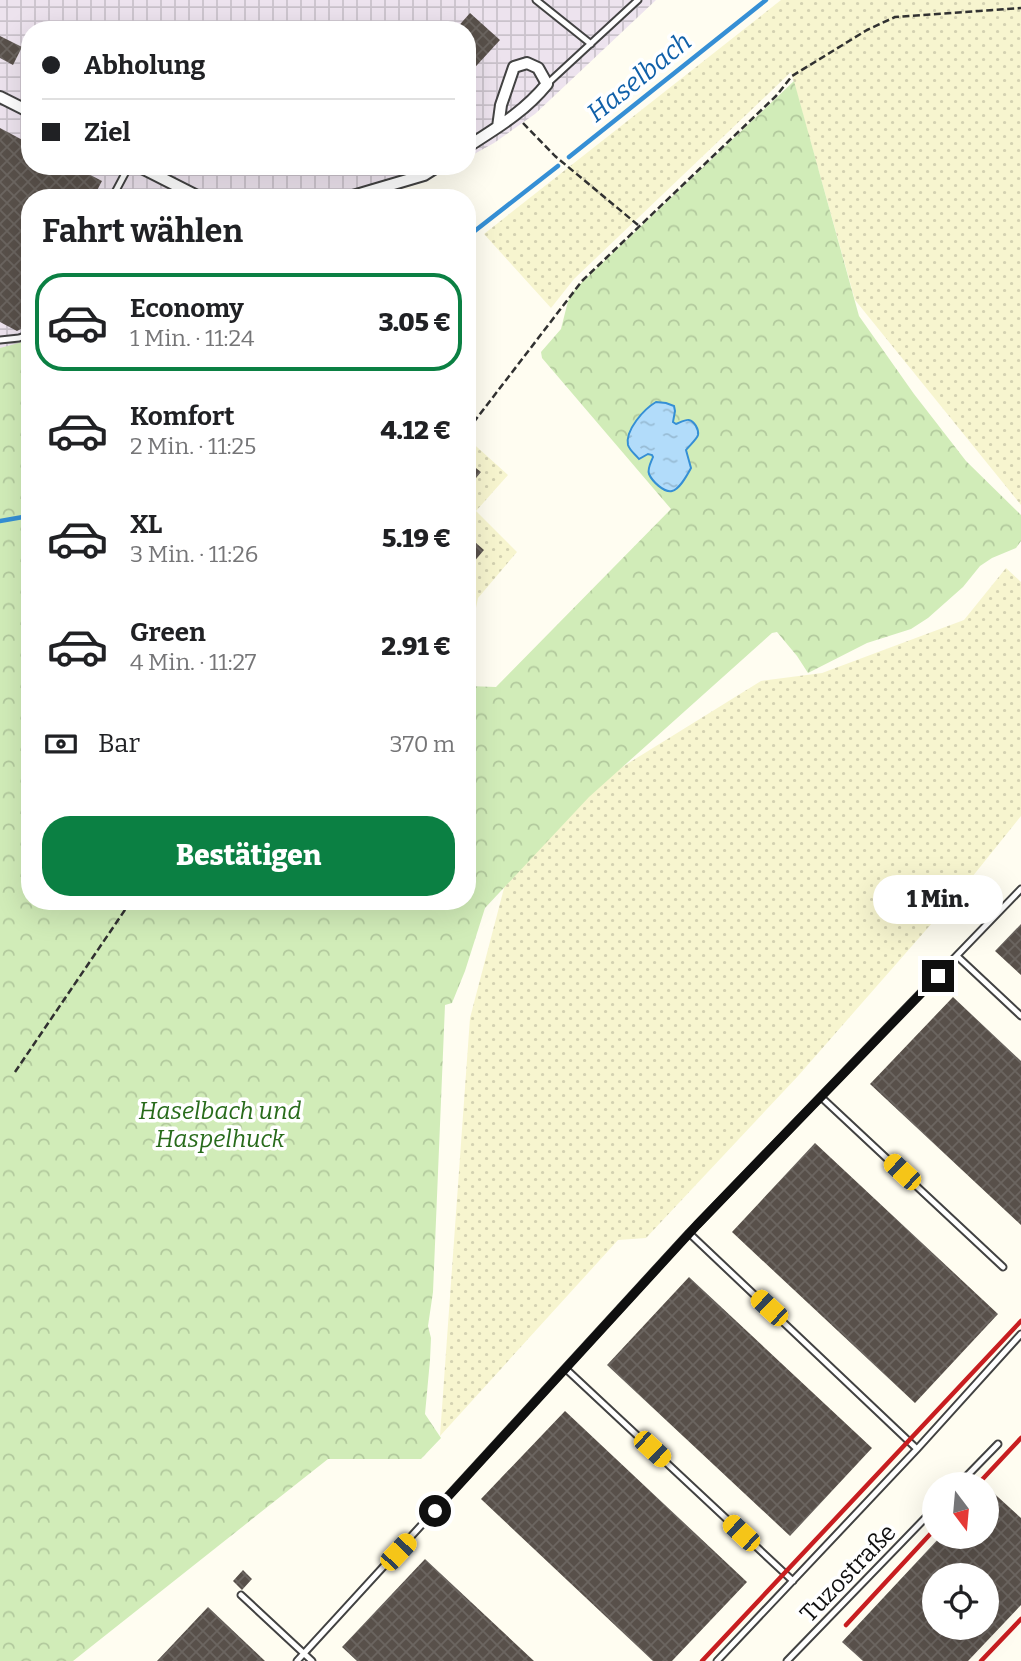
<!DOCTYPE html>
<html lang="de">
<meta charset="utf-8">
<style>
body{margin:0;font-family:Bitter,serif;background:#f6f6f6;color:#202124;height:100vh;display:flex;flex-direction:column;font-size:26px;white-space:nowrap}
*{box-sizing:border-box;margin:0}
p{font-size:23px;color:#757577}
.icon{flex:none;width:38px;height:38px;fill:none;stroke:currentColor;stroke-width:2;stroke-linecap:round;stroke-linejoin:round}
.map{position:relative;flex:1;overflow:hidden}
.panel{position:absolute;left:21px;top:189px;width:455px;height:721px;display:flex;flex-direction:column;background:#fff;border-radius:28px;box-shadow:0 7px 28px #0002}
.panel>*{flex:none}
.banner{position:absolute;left:21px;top:21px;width:455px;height:154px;border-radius:28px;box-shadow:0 7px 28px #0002;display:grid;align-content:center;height:154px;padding:0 21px;background:#fff}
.needle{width:46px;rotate:164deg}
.buttons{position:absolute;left:922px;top:1472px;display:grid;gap:14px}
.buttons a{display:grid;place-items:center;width:77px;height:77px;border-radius:50%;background:#fff;box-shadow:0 7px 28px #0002;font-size:35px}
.end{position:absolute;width:32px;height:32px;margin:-16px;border:9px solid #0f0f0f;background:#fff;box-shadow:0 0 0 4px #fff}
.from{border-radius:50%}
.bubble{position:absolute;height:49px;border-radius:24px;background:#fff;box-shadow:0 7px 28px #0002;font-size:23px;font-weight:800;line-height:49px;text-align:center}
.car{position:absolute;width:21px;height:42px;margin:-21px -10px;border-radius:9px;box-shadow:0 0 5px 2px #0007;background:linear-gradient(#f5c518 24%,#345 0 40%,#f5c518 0 76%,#345 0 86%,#f5c518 0)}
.banner b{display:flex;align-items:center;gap:24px;height:66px;font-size:26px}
.banner b+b{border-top:2px solid #e0e0e0}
.banner i{width:18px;height:18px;background:#202124}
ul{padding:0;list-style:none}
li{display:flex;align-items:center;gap:21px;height:98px;margin:0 14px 10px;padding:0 7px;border:4px solid transparent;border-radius:28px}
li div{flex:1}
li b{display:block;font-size:26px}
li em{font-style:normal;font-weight:800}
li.current{border-color:#0b8043}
li>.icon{width:63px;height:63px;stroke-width:1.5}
h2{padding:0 21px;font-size:32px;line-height:84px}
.pay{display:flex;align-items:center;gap:18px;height:77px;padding:0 21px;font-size:26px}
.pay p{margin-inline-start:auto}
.action{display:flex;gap:14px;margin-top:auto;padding:14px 21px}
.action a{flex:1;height:80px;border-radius:28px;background:#0b8043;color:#fff;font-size:28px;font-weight:800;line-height:80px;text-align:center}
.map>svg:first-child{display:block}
</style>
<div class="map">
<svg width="1021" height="1661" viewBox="0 0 1021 1661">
<defs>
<pattern id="industrial-grid" width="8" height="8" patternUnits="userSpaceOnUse" patternTransform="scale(1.75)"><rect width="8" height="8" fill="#ede3ee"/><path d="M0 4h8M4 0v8" fill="none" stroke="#cac2cb"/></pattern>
<pattern id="farmland-dots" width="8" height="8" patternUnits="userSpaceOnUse" patternTransform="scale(1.75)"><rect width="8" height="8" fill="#f7f5cf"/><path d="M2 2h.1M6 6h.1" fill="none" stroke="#d3d1b1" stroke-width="1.8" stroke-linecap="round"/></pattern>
<pattern id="park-crowns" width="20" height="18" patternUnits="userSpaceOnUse" patternTransform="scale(1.75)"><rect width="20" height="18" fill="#d1ecb8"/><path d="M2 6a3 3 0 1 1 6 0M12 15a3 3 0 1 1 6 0" fill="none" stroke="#b2c99d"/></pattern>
<pattern id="water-ripples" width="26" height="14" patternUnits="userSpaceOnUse" patternTransform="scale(1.75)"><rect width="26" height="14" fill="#b2dcfa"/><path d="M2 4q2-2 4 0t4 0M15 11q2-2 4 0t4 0" fill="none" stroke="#98bcd5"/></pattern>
<pattern id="building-cross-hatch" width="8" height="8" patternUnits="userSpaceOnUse" patternTransform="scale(1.75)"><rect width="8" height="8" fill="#58504a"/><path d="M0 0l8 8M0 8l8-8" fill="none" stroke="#6b6560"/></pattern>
</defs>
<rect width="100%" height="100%" fill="#fffdf1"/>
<path fill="url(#industrial-grid)" d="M 0,0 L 656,0 L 535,114 L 494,143 L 467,158 L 467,30 L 30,30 L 30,166 L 453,166 L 427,181 L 370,198 L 30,198 L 30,343 L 0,349 Z"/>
<path fill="url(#farmland-dots)" d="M 781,0 L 1021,0 L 1021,505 L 855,300 L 791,72 L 574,279 L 551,308 L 484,234 Z
M 467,438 L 508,475 L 476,511 L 517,552 L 478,598 L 476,608 L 467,606 Z
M 1006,568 L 1021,582 L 1021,816 L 968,882 L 798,1076 L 646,1238 L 618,1240 L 440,1436 L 470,1018 L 519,831 L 761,681 L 822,673 L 964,620 Z"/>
<path fill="url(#park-crowns)" d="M 794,81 L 859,316 L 914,394 L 966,461 L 1021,515 L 1021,541 L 1016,548 L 992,558 L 980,566 L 963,587 L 928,618 L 911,629 L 867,643 L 808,673 L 797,656 L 777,632 L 772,633 L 589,797 L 485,908 L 465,971 L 452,1003 L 445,1005 L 433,1292 L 428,1326 L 431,1338 L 430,1360 L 425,1414 L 441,1438 L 421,1459 L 328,1459 L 73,1661 L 0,1661 L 0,348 L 30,340 L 30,901 L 467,901 L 467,686 L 496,687 L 671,509 L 542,358 L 541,352 L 561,329 L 568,301 L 576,288 Z"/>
<path fill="url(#water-ripples)" stroke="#358fd5" stroke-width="2" d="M 656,402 L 666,403 L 674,406 L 675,411 L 673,422 L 676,424 C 679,423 686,419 689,420 C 694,421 699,429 698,435 C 697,439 689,446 686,450 L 691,468 C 687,475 680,489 672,491 C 664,493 652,481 649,474 C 647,469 651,462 653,457 L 652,455 L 648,454 L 639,459 C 635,454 630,451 628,445 C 625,430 644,409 656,402 Z"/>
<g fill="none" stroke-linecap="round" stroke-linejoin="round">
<path stroke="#358fd5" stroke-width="4.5" d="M 569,157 L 766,0
M 467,237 L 558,166
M 0,521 L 23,517 L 30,509"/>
</g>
<path fill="url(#building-cross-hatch)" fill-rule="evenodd" d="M 470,13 L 500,40 L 467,76 L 467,30 L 455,30 Z
M 0,36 L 22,47 L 13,65 L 0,58 Z
M 0,128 L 30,144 L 30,166 L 73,166 L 102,181 L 93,198 L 30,198 L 30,325 L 25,322 L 21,329 L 17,331 L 0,322 Z
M 467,461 L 481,472 L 467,489 Z
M 467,535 L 484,550 L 467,570 Z
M 1021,924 L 1021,975 L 995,951 Z
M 953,997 L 1021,1061 L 1021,1225 L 870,1084 Z
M 815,1143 L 998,1314 L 915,1403 L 732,1232 Z
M 689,1277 L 872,1448 L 790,1536 L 607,1365 Z
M 565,1411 L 747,1582 L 672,1661 L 653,1661 L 481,1499 Z
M 987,1487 L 1021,1518 L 1021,1605 L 968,1661 L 863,1661 L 842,1642 L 941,1536 L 987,1536 ZM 934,1575 L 987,1575 L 987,1628 L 934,1628 Z
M 425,1559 L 534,1661 L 357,1661 L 342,1647 Z
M 243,1570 L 252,1579 L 242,1590 L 233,1581 Z
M 208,1607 L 265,1661 L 157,1661 Z"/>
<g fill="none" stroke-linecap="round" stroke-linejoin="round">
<defs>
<path id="service" d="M 536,0 L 591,44
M 547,84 L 638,0
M 112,198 L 129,166
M 0,340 L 19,338 L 30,334
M 957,956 L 1021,1016
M 821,1097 L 1003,1267
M 689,1233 L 917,1449
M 566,1369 L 793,1581
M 959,1484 L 998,1444
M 241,1595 L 312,1661
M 297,1661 L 689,1233 L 1021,889
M 717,1661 L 917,1449 L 1021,1334
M 787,1661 L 934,1509"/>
<path id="minor" d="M 0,97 L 30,112
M 467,147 C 498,127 524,112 547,84 L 538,68 L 527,63 L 514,67 L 501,105 L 498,127
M 138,166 L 201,198
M 346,198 L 424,175 L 438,166"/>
</defs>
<use href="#service" stroke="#424242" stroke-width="9"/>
<use href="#minor" stroke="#424242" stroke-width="14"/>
<path stroke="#313131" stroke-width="2.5" stroke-dasharray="7 3.5" stroke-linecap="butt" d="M 523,123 L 555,156 L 638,225
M 467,431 L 582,281 L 776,96 L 792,76 L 867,30 L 895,17 L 1021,8
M 15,1072 L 131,901"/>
<use href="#service" stroke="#fff" stroke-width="5"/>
<use href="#minor" stroke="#fff" stroke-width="10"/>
<path stroke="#c81e20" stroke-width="4.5" d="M 978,1484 L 1021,1438
M 846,1625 L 934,1530
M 702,1661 L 1021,1321
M 981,1661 L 1021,1619"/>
</g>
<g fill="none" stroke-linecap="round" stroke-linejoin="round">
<path stroke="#0f0f0f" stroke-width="9" d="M 435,1511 L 697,1225 L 938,976"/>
</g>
<g text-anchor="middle" stroke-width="7" stroke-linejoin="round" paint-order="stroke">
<g font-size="24" font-style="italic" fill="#286b1b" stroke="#fff">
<text x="220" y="1119">Haselbach und<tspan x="220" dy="28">Haspelhuck</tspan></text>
</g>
<g font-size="24" fill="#0f0f0f" stroke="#fff">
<text transform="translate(848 1573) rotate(-46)" y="8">Tuzostraße</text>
</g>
<g font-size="26" font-style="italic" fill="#1060a9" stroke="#fff">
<text transform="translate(639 77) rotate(-39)" y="9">Haselbach</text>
</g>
</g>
</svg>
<div class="buttons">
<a><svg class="needle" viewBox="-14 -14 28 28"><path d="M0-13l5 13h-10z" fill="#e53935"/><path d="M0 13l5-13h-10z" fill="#757577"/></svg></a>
<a><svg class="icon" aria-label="locate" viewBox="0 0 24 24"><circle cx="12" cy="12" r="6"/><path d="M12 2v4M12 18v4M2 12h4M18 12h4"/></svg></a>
</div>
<i class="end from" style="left:435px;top:1511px"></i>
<i class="end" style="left:938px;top:976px"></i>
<div class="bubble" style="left:873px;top:875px;width:130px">1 Min.</div>
<i class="car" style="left:902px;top:1172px;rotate:313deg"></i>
<i class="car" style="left:769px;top:1308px;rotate:313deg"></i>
<i class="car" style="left:652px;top:1449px;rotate:133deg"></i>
<i class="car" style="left:741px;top:1533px;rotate:313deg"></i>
<i class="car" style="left:398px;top:1552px;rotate:43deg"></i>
<div class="banner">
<b><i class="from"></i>Abholung</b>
<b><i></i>Ziel</b>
</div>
<section class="panel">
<h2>Fahrt wählen</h2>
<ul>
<li class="current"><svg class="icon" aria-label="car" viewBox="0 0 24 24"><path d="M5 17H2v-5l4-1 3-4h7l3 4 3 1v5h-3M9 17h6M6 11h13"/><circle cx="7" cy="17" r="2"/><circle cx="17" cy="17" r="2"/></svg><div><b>Economy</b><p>1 Min. · 11:24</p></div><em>3.05 €</em></li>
<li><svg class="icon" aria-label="car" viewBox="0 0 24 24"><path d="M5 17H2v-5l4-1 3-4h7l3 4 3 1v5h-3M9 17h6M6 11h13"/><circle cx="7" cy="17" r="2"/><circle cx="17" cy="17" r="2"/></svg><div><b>Komfort</b><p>2 Min. · 11:25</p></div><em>4.12 €</em></li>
<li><svg class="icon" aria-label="car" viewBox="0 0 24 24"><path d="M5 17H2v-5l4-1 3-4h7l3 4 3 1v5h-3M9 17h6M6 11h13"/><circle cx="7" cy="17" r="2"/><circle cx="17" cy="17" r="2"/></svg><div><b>XL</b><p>3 Min. · 11:26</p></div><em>5.19 €</em></li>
<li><svg class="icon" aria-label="car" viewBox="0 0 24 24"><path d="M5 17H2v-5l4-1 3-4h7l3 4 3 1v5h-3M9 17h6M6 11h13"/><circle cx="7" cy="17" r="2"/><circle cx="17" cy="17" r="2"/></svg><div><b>Green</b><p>4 Min. · 11:27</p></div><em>2.91 €</em></li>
</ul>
<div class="pay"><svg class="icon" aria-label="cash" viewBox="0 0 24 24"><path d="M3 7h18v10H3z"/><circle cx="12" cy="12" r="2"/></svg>Bar<p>370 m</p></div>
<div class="action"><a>Bestätigen</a></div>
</section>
</div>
